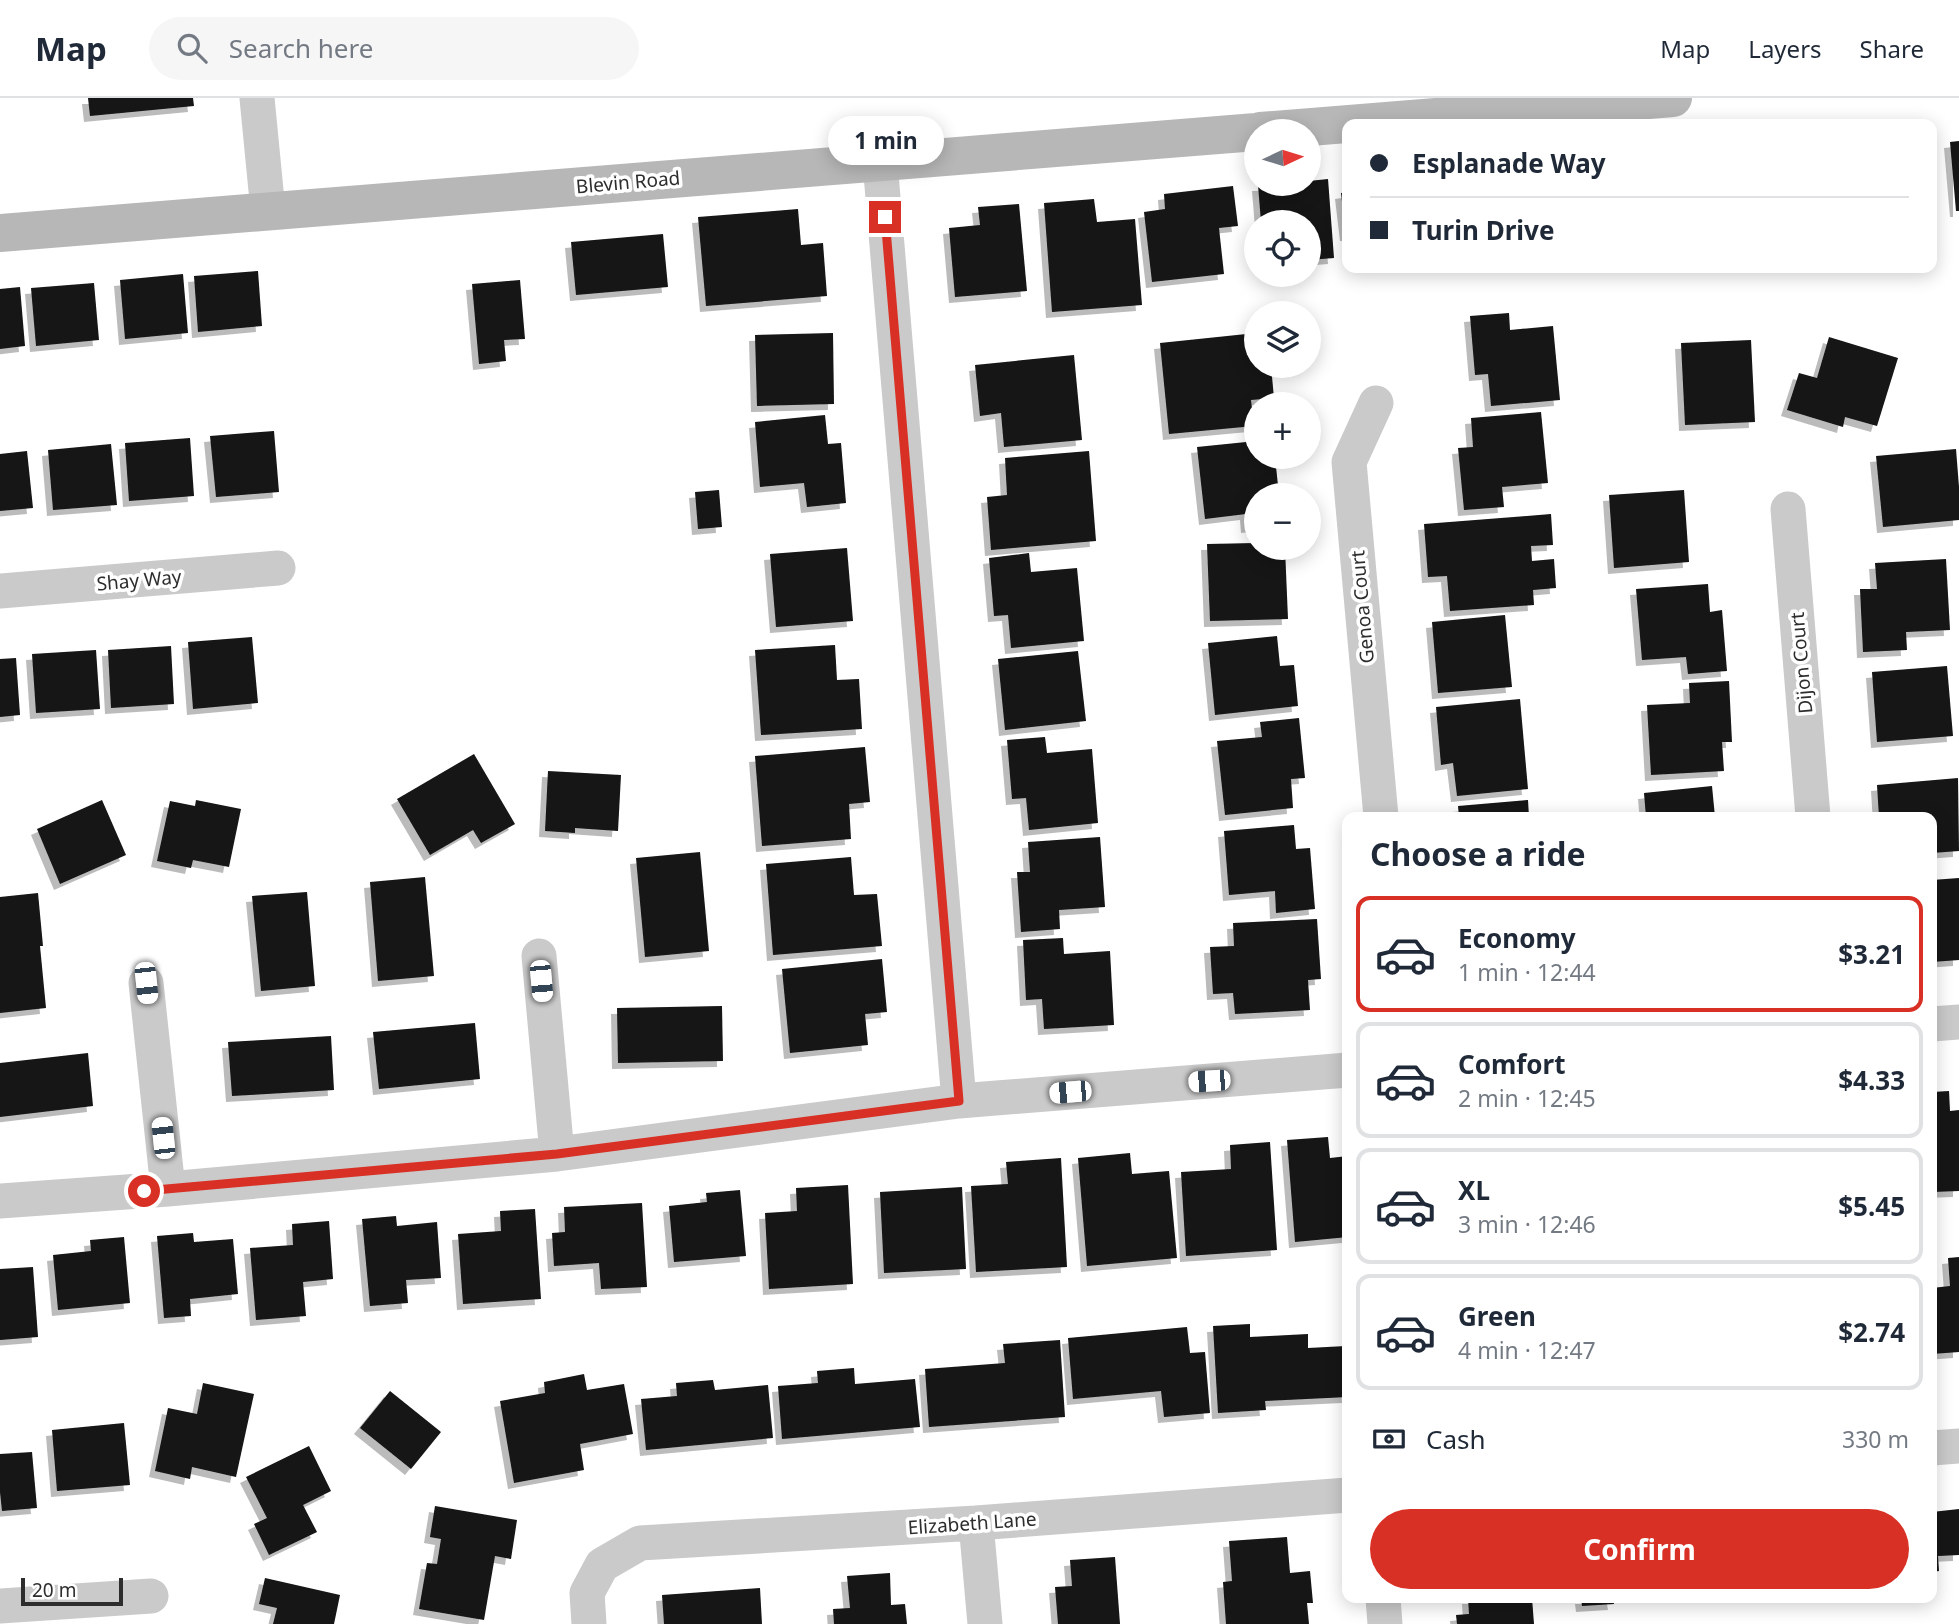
<!DOCTYPE html>
<meta charset="utf-8">
<style>
body{margin:0;font-family:"Noto Sans",sans-serif;background:#f6f6f7;color:#1f2937;height:100vh;display:flex;flex-direction:column;font-size:26px;white-space:nowrap}
*{box-sizing:border-box;margin:0}
p{font-size:23px;color:#747a83}
.icon{flex:none;width:38px;height:38px;fill:none;stroke:currentColor;stroke-width:2;stroke-linecap:round;stroke-linejoin:round}
.map{position:relative;flex:1;overflow:hidden}
.side{position:absolute;left:1342px;top:714px;width:595px;height:791px;display:flex;flex-direction:column;background:#fff;border-radius:14px;box-shadow:0 4px 18px #0003}
.side>*{flex:none}
.banner{position:absolute;left:1342px;top:21px;width:595px;height:154px;border-radius:14px;box-shadow:0 4px 18px #0003;display:grid;align-content:center;height:154px;padding:0 28px;background:#fff}
.needle{width:46px;rotate:86deg}
.tools{position:absolute;left:1244px;top:21px;display:grid;gap:14px}
.tools a{display:grid;place-items:center;width:77px;height:77px;border-radius:50%;background:#fff;box-shadow:0 4px 18px #0003;font-size:35px}
.scale{position:absolute;left:21px;bottom:18px;width:102px;box-sizing:border-box;padding-left:7px;border:4px solid #2d2d2d;border-top:0;font-size:19px;line-height:24px;white-space:nowrap;color:#2d2d2d;-webkit-text-stroke:5px #fff;paint-order:stroke}
.end{position:absolute;width:32px;height:32px;margin:-16px;border:9px solid #d93025;background:#fff;box-shadow:0 0 0 4px #fff}
.from{border-radius:50%}
.bubble{position:absolute;height:49px;border-radius:24px;background:#fff;box-shadow:0 4px 18px #0003;font-size:23px;font-weight:700;line-height:49px;text-align:center}
.car{position:absolute;width:21px;height:42px;margin:-21px -10px;border-radius:9px;box-shadow:0 0 5px 2px #0007;background:linear-gradient(#fff 24%,#345 0 40%,#fff 0 76%,#345 0 86%,#fff 0)}
.banner b{display:flex;align-items:center;gap:24px;height:66px;font-size:26px}
.banner b+b{border-top:2px solid #e0e1e3}
.banner i{width:18px;height:18px;background:#1f2937}
ul{padding:0;list-style:none}
li{display:flex;align-items:center;gap:21px;height:116px;margin:0 14px 10px;padding:0 14px;border:4px solid #e0e1e3;border-radius:14px}
li div{flex:1}
li b{display:block;font-size:26px}
li em{font-style:normal;font-weight:700}
li.on{border-color:#d93025}
li>.icon{width:63px;height:63px;stroke-width:1.5}
h2{padding:0 28px;font-size:32px;line-height:84px}
.pay{display:flex;align-items:center;gap:18px;height:77px;padding:0 28px;font-size:26px}
.pay p{margin-inline-start:auto}
.action{display:flex;gap:14px;margin-top:auto;padding:14px 28px}
.action a{flex:1;height:80px;border-radius:42px;background:#d93025;color:#fff;font-size:28px;font-weight:700;line-height:80px;text-align:center}
header{display:flex;align-items:center;gap:42px;box-sizing:border-box;height:98px;padding:0 35px;background:#fff;border-bottom:2px solid #e0e1e3}
header strong{font-size:33px}
nav{display:flex;gap:38px;margin-inline-start:auto;font-size:24px}
.search{width:490px;height:63px;background:#f6f6f7;display:flex;align-items:center;gap:18px;box-sizing:border-box;padding:0 24px;border-radius:38px;color:#747a83;font-size:26px}
.map>svg:first-child{display:block}
</style>
<header>
<strong>Map</strong>
<div class="search"><svg class="icon" aria-label="search" viewBox="0 0 24 24"><circle cx="10" cy="10" r="6"/><path d="M15 15l6 6"/></svg>Search here</div>
<nav><a>Map</a><a>Layers</a><a>Share</a></nav>
</header>
<div class="map">
<svg width="1959" height="1526" viewBox="0 0 1959 1526">
<defs>
<filter id="shadow"><feDropShadow dx="-6" dy="6" stdDeviation="0" flood-color="#0004"/></filter>
</defs>
<rect width="100%" height="100%" fill="#fff"/>
<path fill="#141414" filter="url(#shadow)" d="M 88,0 L 193,0 L 194,8 L 90,18 Z
M 1959,43 L 1959,113 L 1956,113 L 1950,44 Z
M 1328,81 L 1334,160 L 1309,162 L 1309,124 L 1261,124 L 1258,87 L 1309,86 L 1309,83 Z
M 1233,88 L 1238,128 L 1219,130 L 1224,176 L 1152,184 L 1144,114 L 1165,111 L 1164,96 Z
M 1348,94 L 1348,137 L 1346,137 L 1341,95 Z
M 1094,101 L 1097,124 L 1135,121 L 1142,207 L 1052,214 L 1044,105 Z
M 1019,106 L 1027,193 L 955,199 L 949,130 L 980,127 L 978,109 Z
M 798,111 L 801,147 L 823,145 L 827,198 L 706,208 L 698,119 Z
M 663,136 L 668,189 L 576,197 L 571,144 Z
M 258,173 L 262,228 L 198,234 L 194,178 Z
M 183,176 L 188,235 L 125,241 L 120,182 Z
M 520,182 L 525,241 L 504,242 L 506,263 L 479,266 L 472,186 Z
M 94,185 L 99,242 L 36,248 L 31,190 Z
M 20,189 L 25,248 L 0,251 L 0,191 Z
M 1509,215 L 1510,232 L 1553,228 L 1560,302 L 1491,308 L 1488,276 L 1475,277 L 1470,218 Z
M 833,235 L 834,306 L 757,308 L 755,237 Z
M 1256,235 L 1256,268 L 1271,268 L 1274,300 L 1251,302 L 1254,328 L 1169,336 L 1160,245 Z
M 1829,239 L 1898,260 L 1877,328 L 1845,319 L 1843,329 L 1787,312 L 1799,275 L 1817,280 Z
M 1751,242 L 1755,324 L 1685,327 L 1681,245 Z
M 1074,257 L 1082,342 L 1004,349 L 1001,315 L 980,318 L 975,267 Z
M 1541,314 L 1548,385 L 1502,389 L 1504,409 L 1464,412 L 1458,350 L 1473,349 L 1471,320 Z
M 825,317 L 828,346 L 841,345 L 846,405 L 807,409 L 804,385 L 760,389 L 755,324 Z
M 274,333 L 279,394 L 216,399 L 210,338 Z
M 190,340 L 194,398 L 129,403 L 125,345 Z
M 1256,343 L 1256,359 L 1275,359 L 1279,397 L 1256,397 L 1256,428 L 1247,429 L 1246,416 L 1205,421 L 1197,349 Z
M 111,346 L 117,407 L 53,412 L 48,352 Z
M 1956,351 L 1959,389 L 1959,422 L 1883,429 L 1876,358 Z
M 27,353 L 33,410 L 0,413 L 0,356 Z
M 1089,353 L 1096,443 L 991,452 L 987,399 L 1007,397 L 1005,360 Z
M 719,392 L 722,429 L 698,431 L 695,394 Z
M 1684,392 L 1689,464 L 1614,470 L 1609,397 Z
M 1551,416 L 1553,447 L 1531,448 L 1532,463 L 1554,461 L 1556,490 L 1533,492 L 1534,507 L 1450,513 L 1447,478 L 1428,479 L 1424,426 Z
M 1256,445 L 1256,450 L 1285,450 L 1288,521 L 1210,523 L 1207,446 Z
M 847,450 L 853,523 L 776,529 L 770,456 Z
M 1029,455 L 1031,474 L 1077,470 L 1084,543 L 1011,550 L 1008,517 L 994,518 L 989,460 Z
M 1946,461 L 1950,532 L 1906,534 L 1907,552 L 1863,554 L 1860,491 L 1877,491 L 1875,465 Z
M 1708,486 L 1710,514 L 1722,512 L 1727,573 L 1688,576 L 1686,559 L 1642,562 L 1636,491 Z
M 1505,517 L 1512,589 L 1438,595 L 1432,524 Z
M 1277,538 L 1280,568 L 1294,567 L 1298,608 L 1215,617 L 1208,545 Z
M 252,539 L 258,605 L 193,611 L 188,544 Z
M 835,547 L 837,582 L 859,581 L 862,631 L 761,637 L 755,552 Z
M 171,548 L 174,606 L 111,610 L 108,552 Z
M 96,552 L 100,611 L 36,615 L 32,556 Z
M 1078,553 L 1086,623 L 1005,632 L 998,561 Z
M 16,560 L 20,617 L 0,619 L 0,561 Z
M 1947,568 L 1953,638 L 1877,644 L 1872,574 Z
M 1729,583 L 1732,644 L 1722,644 L 1724,673 L 1651,677 L 1647,607 L 1690,605 L 1689,585 Z
M 1520,601 L 1528,691 L 1457,698 L 1453,665 L 1441,667 L 1436,609 Z
M 1299,620 L 1305,680 L 1291,681 L 1293,710 L 1225,717 L 1217,643 L 1262,639 L 1260,624 Z
M 1045,639 L 1047,655 L 1092,651 L 1098,725 L 1029,732 L 1026,700 L 1012,701 L 1007,642 Z
M 865,649 L 870,704 L 849,706 L 851,741 L 762,748 L 755,658 Z
M 474,656 L 515,726 L 481,745 L 473,732 L 430,757 L 397,701 Z
M 548,673 L 621,677 L 618,733 L 575,730 L 575,735 L 545,733 Z
M 1958,680 L 1959,753 L 1932,755 L 1932,719 L 1879,719 L 1877,687 Z
M 1712,688 L 1715,719 L 1646,719 L 1644,695 Z
M 102,702 L 126,757 L 60,786 L 37,731 Z
M 196,702 L 241,711 L 229,769 L 193,762 L 191,770 L 157,763 L 170,703 L 195,708 Z
M 1528,702 L 1529,719 L 1459,719 L 1458,708 Z
M 1294,727 L 1296,751 L 1310,750 L 1315,811 L 1276,815 L 1275,793 L 1229,797 L 1224,733 Z
M 1100,739 L 1105,809 L 1059,812 L 1060,831 L 1021,834 L 1017,774 L 1030,774 L 1028,744 Z
M 700,754 L 709,853 L 645,859 L 636,760 Z
M 851,759 L 854,797 L 877,796 L 882,848 L 773,857 L 766,766 Z
M 425,779 L 434,878 L 378,883 L 370,784 Z
M 1959,780 L 1959,862 L 1932,864 L 1932,782 Z
M 307,794 L 315,888 L 261,893 L 252,798 Z
M 38,795 L 43,848 L 40,848 L 46,910 L 0,915 L 0,799 Z
M 1317,821 L 1321,881 L 1308,882 L 1310,912 L 1235,916 L 1233,895 L 1213,896 L 1210,849 L 1234,848 L 1233,825 Z
M 1063,840 L 1064,856 L 1110,853 L 1114,927 L 1044,931 L 1042,901 L 1026,902 L 1023,842 Z
M 882,861 L 887,914 L 865,916 L 868,947 L 790,955 L 782,871 Z
M 722,908 L 723,963 L 618,965 L 617,910 Z
M 475,925 L 480,981 L 379,991 L 373,934 Z
M 331,938 L 334,992 L 232,998 L 228,944 Z
M 88,955 L 93,1008 L 0,1019 L 0,965 Z
M 1949,993 L 1950,1013 L 1959,1012 L 1959,1093 L 1932,1094 L 1932,994 Z
M 1328,1039 L 1330,1060 L 1348,1058 L 1348,1139 L 1295,1144 L 1287,1042 Z
M 1270,1044 L 1277,1152 L 1186,1158 L 1181,1074 L 1231,1071 L 1230,1047 Z
M 1130,1055 L 1132,1076 L 1169,1073 L 1177,1160 L 1087,1168 L 1078,1060 Z
M 1061,1060 L 1067,1169 L 976,1174 L 971,1088 L 1008,1086 L 1006,1064 Z
M 848,1087 L 853,1186 L 769,1191 L 765,1115 L 797,1113 L 796,1090 Z
M 962,1089 L 966,1171 L 884,1175 L 880,1094 Z
M 740,1092 L 746,1158 L 674,1164 L 669,1108 L 707,1104 L 706,1095 Z
M 642,1105 L 647,1189 L 601,1191 L 599,1165 L 554,1168 L 552,1135 L 565,1134 L 564,1109 Z
M 535,1111 L 541,1201 L 463,1206 L 458,1136 L 501,1133 L 500,1113 Z
M 396,1118 L 397,1128 L 437,1124 L 441,1180 L 406,1182 L 408,1205 L 370,1208 L 362,1121 Z
M 329,1123 L 333,1181 L 303,1184 L 306,1218 L 256,1222 L 250,1150 L 293,1147 L 292,1126 Z
M 193,1135 L 194,1144 L 233,1141 L 238,1196 L 190,1201 L 191,1218 L 164,1220 L 157,1138 Z
M 124,1139 L 130,1205 L 58,1212 L 53,1157 L 91,1153 L 90,1142 Z
M 1959,1159 L 1959,1254 L 1932,1256 L 1932,1190 L 1950,1188 L 1948,1160 Z
M 33,1169 L 38,1239 L 0,1242 L 0,1171 Z
M 1250,1226 L 1250,1239 L 1308,1236 L 1308,1250 L 1346,1248 L 1348,1299 L 1265,1303 L 1266,1312 L 1218,1315 L 1213,1228 Z
M 1187,1229 L 1190,1255 L 1205,1254 L 1210,1315 L 1164,1319 L 1161,1293 L 1073,1301 L 1068,1240 Z
M 1060,1242 L 1065,1319 L 929,1329 L 925,1271 L 1005,1265 L 1003,1246 Z
M 854,1270 L 855,1286 L 915,1281 L 920,1329 L 782,1341 L 778,1288 L 818,1285 L 817,1273 Z
M 584,1276 L 587,1292 L 624,1286 L 633,1336 L 580,1346 L 584,1372 L 514,1385 L 500,1303 L 545,1295 L 544,1284 Z
M 713,1282 L 715,1292 L 768,1287 L 773,1340 L 646,1352 L 641,1301 L 677,1298 L 676,1285 Z
M 203,1285 L 254,1296 L 236,1379 L 192,1369 L 190,1381 L 155,1373 L 168,1310 L 197,1316 Z
M 390,1293 L 441,1334 L 411,1371 L 360,1330 Z
M 124,1325 L 130,1387 L 57,1393 L 52,1332 Z
M 309,1348 L 331,1393 L 303,1407 L 317,1434 L 269,1457 L 254,1426 L 267,1420 L 246,1379 Z
M 32,1354 L 37,1410 L 2,1413 L 0,1394 L 0,1356 Z
M 435,1408 L 517,1422 L 511,1461 L 495,1458 L 484,1522 L 419,1511 L 427,1465 L 437,1466 L 441,1441 L 430,1439 Z
M 1959,1411 L 1959,1457 L 1938,1458 L 1939,1473 L 1932,1474 L 1932,1414 Z
M 1287,1439 L 1290,1475 L 1310,1473 L 1313,1505 L 1307,1505 L 1309,1526 L 1226,1526 L 1223,1484 L 1232,1483 L 1229,1443 Z
M 1115,1459 L 1120,1526 L 1058,1526 L 1055,1489 L 1072,1488 L 1070,1462 Z
M 890,1475 L 891,1507 L 905,1506 L 907,1526 L 834,1526 L 833,1511 L 850,1510 L 847,1478 Z
M 265,1480 L 340,1497 L 334,1526 L 273,1526 L 277,1510 L 259,1506 Z
M 760,1490 L 762,1526 L 664,1526 L 662,1497 Z
M 1468,1500 L 1532,1500 L 1534,1526 L 1457,1526 L 1456,1517 L 1469,1516 Z
M 1581,1500 L 1613,1500 L 1614,1506 L 1582,1508 Z"/>
<g fill="none" stroke-linecap="round" stroke-linejoin="round">
<path stroke="#cacaca" stroke-width="35" d="M 257,0 L 268,113
M 880,64 L 959,1003
M 1376,305 L 1349,364 L 1381,719
M 1788,411 L 1813,719
M 0,493 L 278,470
M 539,858 L 557,1056
M 146,885 L 168,1091
M 1932,926 L 1959,924
M 0,1103 L 168,1091 L 557,1056 L 959,1003 L 1348,972
M 1932,1350 L 1959,1348
M 976,1425 L 985,1526
M 1383,1500 L 1385,1526
M 0,1508 L 151,1498
M 589,1526 L 587,1495 L 602,1467 L 640,1445 L 976,1425 L 1348,1397"/>
<path stroke="#b7b7b7" stroke-width="38" d="M 1260,33 L 1673,0
M 0,135 L 1256,34"/>
</g>
<g fill="none" stroke-linecap="round" stroke-linejoin="round">
<path stroke="#d93025" stroke-width="9" d="M 144,1093 L 557,1056 L 959,1003 L 885,119"/>
</g>
<g text-anchor="middle" stroke-width="7" stroke-linejoin="round" paint-order="stroke">
<g font-size="19" fill="#2d2d2d" stroke="#fff">
<text transform="translate(628 84) rotate(-5)" y="7">Blevin Road</text>
<text transform="translate(139 482) rotate(-5)" y="7">Shay Way</text>
<text transform="translate(1362 509) rotate(-95)" y="7">Genoa Court</text>
<text transform="translate(1801 565) rotate(-95)" y="7">Dijon Court</text>
<text transform="translate(972 1425) rotate(-4)" y="7">Elizabeth Lane</text>
</g>
</g>
</svg>
<div class="tools">
<a><svg class="needle" viewBox="-14 -14 28 28"><path d="M0-13l5 13h-10z" fill="#e53935"/><path d="M0 13l5-13h-10z" fill="#747a83"/></svg></a>
<a><svg class="icon" aria-label="locate" viewBox="0 0 24 24"><circle cx="12" cy="12" r="6"/><path d="M12 2v4M12 18v4M2 12h4M18 12h4"/></svg></a>
<a><svg class="icon" aria-label="layers" viewBox="0 0 24 24"><path d="M12 4l9 5-9 5-9-5zM3 14l9 5 9-5"/></svg></a>
<a>+</a>
<a>−</a>
</div>
<div class="scale">20 m</div>
<i class="end from" style="left:144px;top:1093px"></i>
<i class="end" style="left:885px;top:119px"></i>
<div class="bubble" style="left:828px;top:18px;width:116px">1 min</div>
<i class="car" style="left:541px;top:883px;rotate:175deg"></i>
<i class="car" style="left:146px;top:885px;rotate:174deg"></i>
<i class="car" style="left:1209px;top:983px;rotate:266deg"></i>
<i class="car" style="left:1070px;top:994px;rotate:265deg"></i>
<i class="car" style="left:163px;top:1040px;rotate:354deg"></i>
<div class="banner">
<b><i class="from"></i>Esplanade Way</b>
<b><i></i>Turin Drive</b>
</div>
<section class="side">
<h2>Choose a ride</h2>
<ul>
<li class="on"><svg class="icon" aria-label="car" viewBox="0 0 24 24"><path d="M5 17H2v-5l4-1 3-4h7l3 4 3 1v5h-3M9 17h6M6 11h13"/><circle cx="7" cy="17" r="2"/><circle cx="17" cy="17" r="2"/></svg><div><b>Economy</b><p>1 min · 12:44</p></div><em>$3.21</em></li>
<li><svg class="icon" aria-label="car" viewBox="0 0 24 24"><path d="M5 17H2v-5l4-1 3-4h7l3 4 3 1v5h-3M9 17h6M6 11h13"/><circle cx="7" cy="17" r="2"/><circle cx="17" cy="17" r="2"/></svg><div><b>Comfort</b><p>2 min · 12:45</p></div><em>$4.33</em></li>
<li><svg class="icon" aria-label="car" viewBox="0 0 24 24"><path d="M5 17H2v-5l4-1 3-4h7l3 4 3 1v5h-3M9 17h6M6 11h13"/><circle cx="7" cy="17" r="2"/><circle cx="17" cy="17" r="2"/></svg><div><b>XL</b><p>3 min · 12:46</p></div><em>$5.45</em></li>
<li><svg class="icon" aria-label="car" viewBox="0 0 24 24"><path d="M5 17H2v-5l4-1 3-4h7l3 4 3 1v5h-3M9 17h6M6 11h13"/><circle cx="7" cy="17" r="2"/><circle cx="17" cy="17" r="2"/></svg><div><b>Green</b><p>4 min · 12:47</p></div><em>$2.74</em></li>
</ul>
<div class="pay"><svg class="icon" aria-label="cash" viewBox="0 0 24 24"><path d="M3 7h18v10H3z"/><circle cx="12" cy="12" r="2"/></svg>Cash<p>330 m</p></div>
<div class="action"><a>Confirm</a></div>
</section>
</div>
